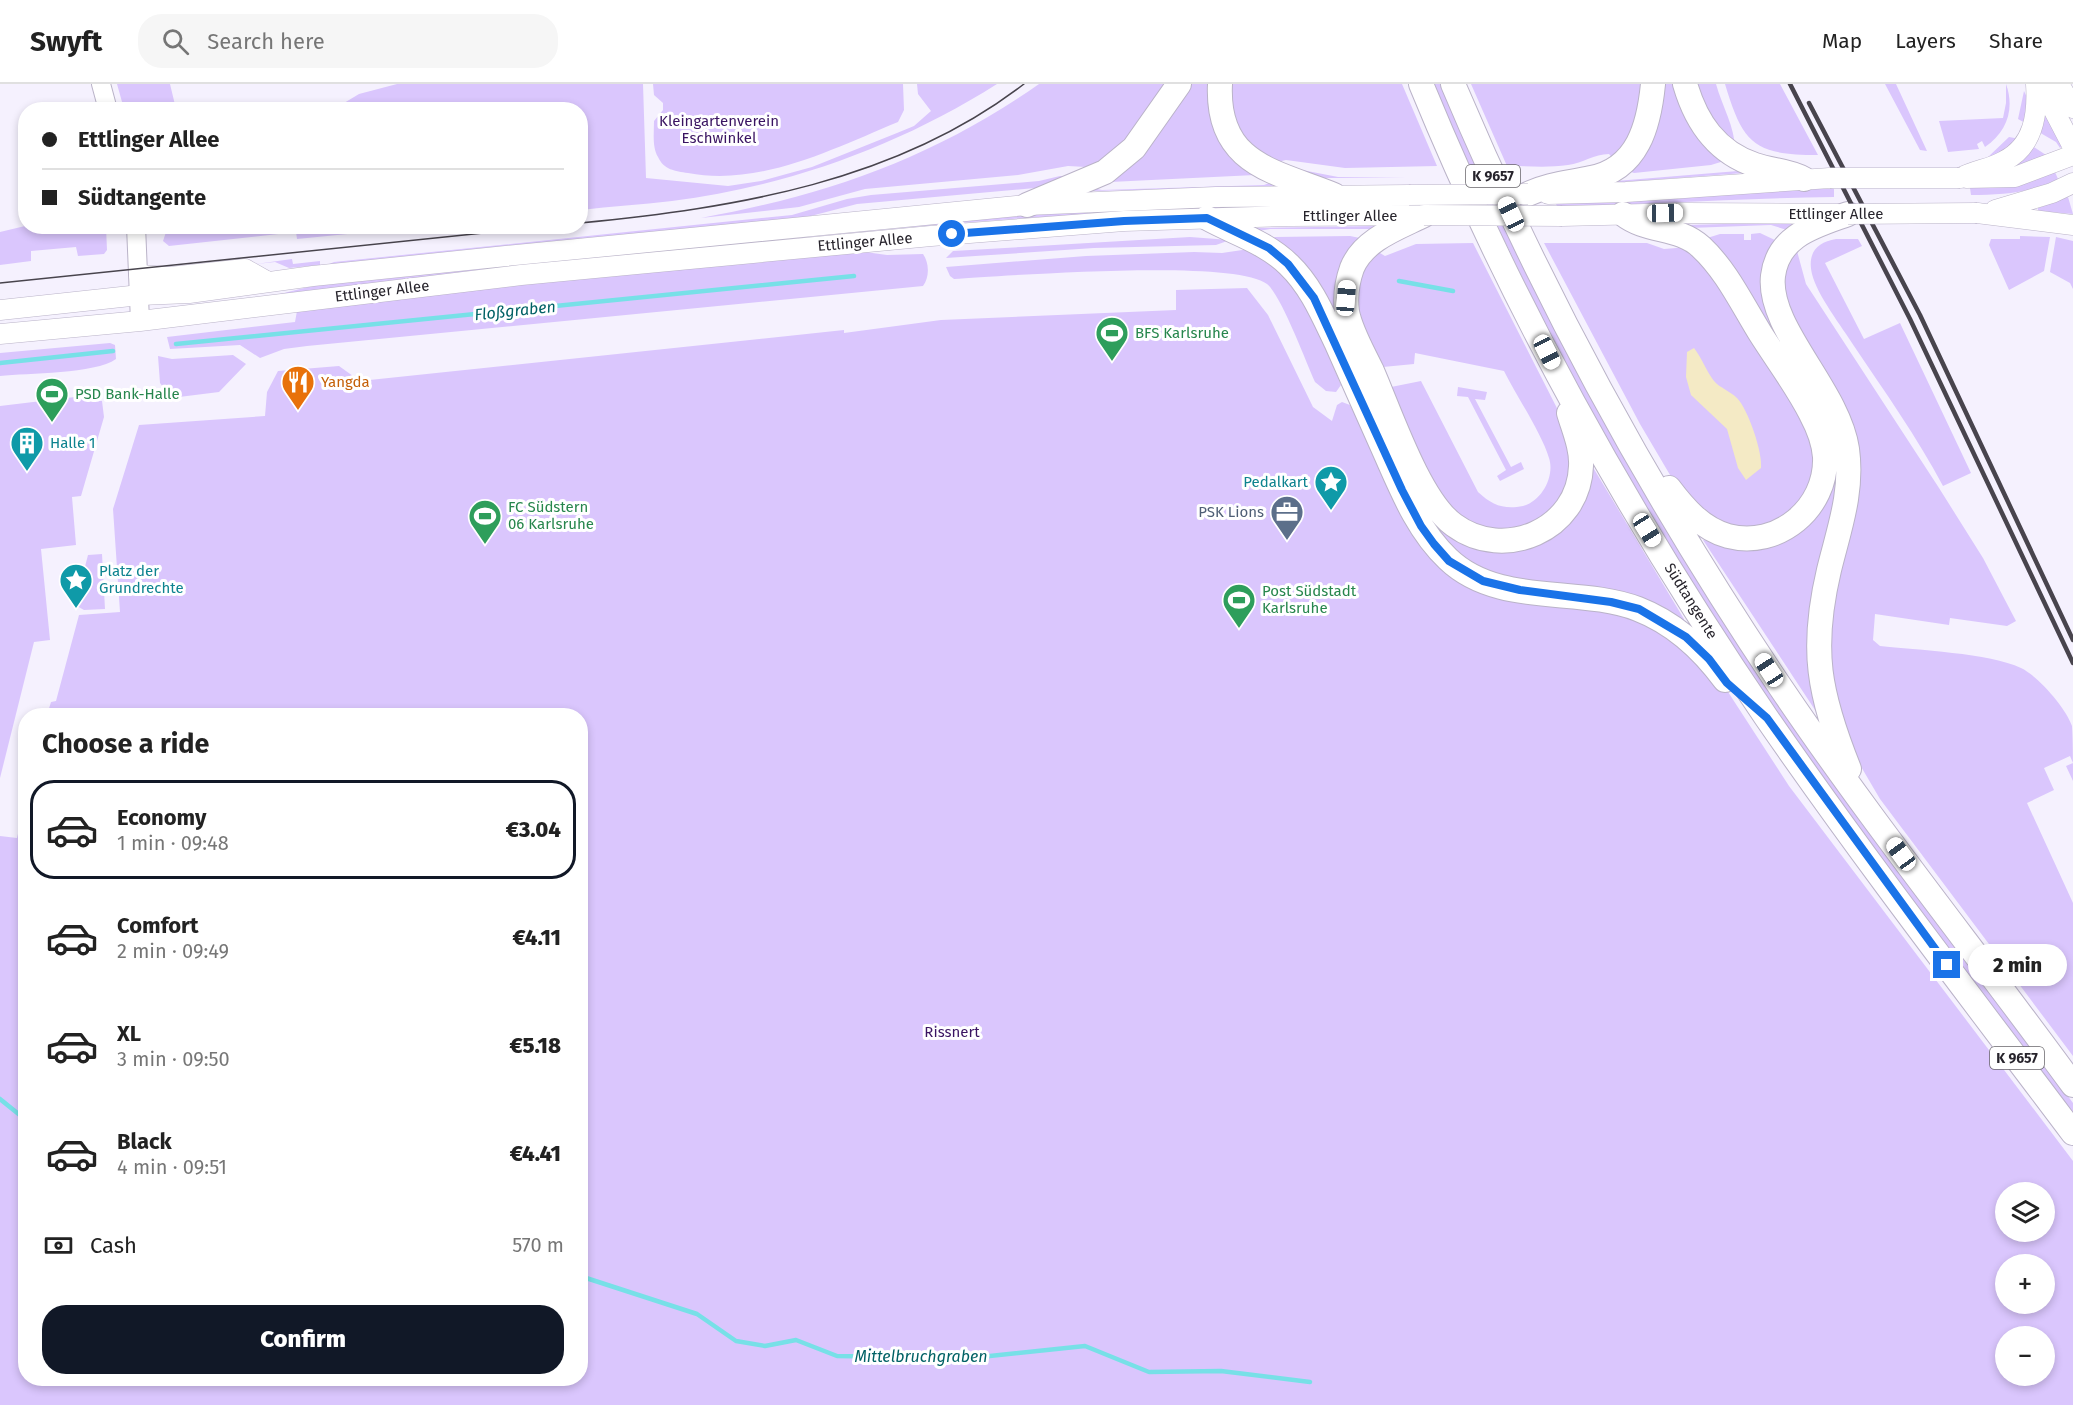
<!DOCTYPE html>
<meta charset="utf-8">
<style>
body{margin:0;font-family:"Fira Sans",sans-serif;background:#f6f6f6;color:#222;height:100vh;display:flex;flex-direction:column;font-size:22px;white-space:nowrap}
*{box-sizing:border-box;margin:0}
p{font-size:20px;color:#767676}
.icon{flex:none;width:33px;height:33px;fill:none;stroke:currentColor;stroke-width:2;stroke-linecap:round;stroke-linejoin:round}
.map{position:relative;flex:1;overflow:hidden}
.panel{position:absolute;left:18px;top:624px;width:570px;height:678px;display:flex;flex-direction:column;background:#fff;border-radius:24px;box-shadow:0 3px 9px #0003}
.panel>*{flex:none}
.banner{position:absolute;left:18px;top:18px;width:570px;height:132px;border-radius:24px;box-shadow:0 3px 9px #0003;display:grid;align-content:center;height:132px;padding:0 24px;background:#fff}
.controls{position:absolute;left:1995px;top:1098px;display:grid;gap:12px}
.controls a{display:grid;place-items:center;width:60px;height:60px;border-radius:50%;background:#fff;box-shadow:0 3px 9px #0003;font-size:30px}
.end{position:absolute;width:27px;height:27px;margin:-14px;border:8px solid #1a73e8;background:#fff;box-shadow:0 0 0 3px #fff}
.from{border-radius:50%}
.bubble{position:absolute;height:42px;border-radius:21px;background:#fff;box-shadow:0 3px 9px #0003;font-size:20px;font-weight:800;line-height:42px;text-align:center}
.car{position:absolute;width:18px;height:36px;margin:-18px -9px;border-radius:8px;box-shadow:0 0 4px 2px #0007;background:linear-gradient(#fff 24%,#345 0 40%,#fff 0 76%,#345 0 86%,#fff 0)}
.banner b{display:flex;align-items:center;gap:21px;height:57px;font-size:22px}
.banner b+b{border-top:2px solid #e0e0e0}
.banner i{width:15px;height:15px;background:#222}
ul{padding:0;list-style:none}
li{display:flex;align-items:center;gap:18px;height:99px;margin:0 12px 9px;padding:0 12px;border:3px solid transparent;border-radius:24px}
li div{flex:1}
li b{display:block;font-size:22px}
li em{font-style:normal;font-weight:800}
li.current{border-color:#111827}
li>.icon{width:54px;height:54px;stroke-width:1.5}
h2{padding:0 24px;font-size:27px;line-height:72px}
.pay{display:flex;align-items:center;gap:15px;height:66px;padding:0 24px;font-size:22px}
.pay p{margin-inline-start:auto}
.primary-button{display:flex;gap:12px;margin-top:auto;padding:12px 24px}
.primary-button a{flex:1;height:69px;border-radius:24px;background:#111827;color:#fff;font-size:24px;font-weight:800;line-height:69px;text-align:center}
header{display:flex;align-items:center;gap:36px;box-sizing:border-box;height:84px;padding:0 30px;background:#fff;border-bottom:2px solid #e0e0e0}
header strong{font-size:28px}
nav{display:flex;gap:33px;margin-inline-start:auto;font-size:21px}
.search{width:420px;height:54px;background:#f6f6f6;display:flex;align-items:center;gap:15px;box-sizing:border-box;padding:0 21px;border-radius:24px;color:#767676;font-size:22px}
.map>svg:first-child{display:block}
</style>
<header>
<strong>Swyft</strong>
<div class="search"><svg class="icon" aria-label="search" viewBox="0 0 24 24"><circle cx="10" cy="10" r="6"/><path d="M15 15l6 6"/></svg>Search here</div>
<nav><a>Map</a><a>Layers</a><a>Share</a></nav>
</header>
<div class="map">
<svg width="2073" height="1321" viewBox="0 0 2073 1321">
<rect width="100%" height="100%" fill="#f5f1fe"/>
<path fill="#dac6fd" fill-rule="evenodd" d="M 117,0 L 170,0 L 176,25 L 124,25 Z
M 397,0 L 643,0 L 646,94 L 728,102 L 761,97 L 812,83 L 897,49 L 914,42 L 931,27 L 918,10 L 917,0 L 997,0 C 899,62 786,103 672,117 C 641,121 611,122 581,126 L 580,26 L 334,25 L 359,10 Z
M 653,0 L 903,0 L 904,26 L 898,38 C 833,65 759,103 688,89 C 675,87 664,86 658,73 C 652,63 654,49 654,37 L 663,26 L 663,19 L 654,11 Z
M 1039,0 L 1170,0 L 1118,70 L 1086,83 L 1068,82 L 1018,91 L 865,105 L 799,123 L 701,134 C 827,111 933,74 1039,0 Z
M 1188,0 L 1212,0 L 1255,91 L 1110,98 Z
M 1225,0 L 1402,0 L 1437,82 L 1345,84 L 1286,76 L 1273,79 L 1239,53 Z
M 1431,0 L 1442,0 L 1514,163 L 1900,787 L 2073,1019 L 2073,1033 C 1945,861 1813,691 1698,510 C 1595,347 1511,175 1431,0 Z
M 1471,0 L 1646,0 L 1637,46 L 1614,76 L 1609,70 C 1594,70 1583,79 1568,81 C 1548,84 1527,82 1507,82 Z
M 1661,0 L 1677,0 L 1724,77 L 1711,81 L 1634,89 L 1626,86 Z
M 1693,0 L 1716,0 C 1722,22 1735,43 1735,65 L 1712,45 Z
M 1725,0 L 1780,0 L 1818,71 C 1754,71 1743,60 1725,0 Z
M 1885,0 L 1896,0 L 1927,67 L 1920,66 Z
M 2006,0 C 2015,25 2007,48 1985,63 L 1982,57 L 1977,60 L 1979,65 L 1948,68 L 1939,37 L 2003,34 L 2006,19 Z
M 2024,7 L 2030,20 L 2025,39 L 2018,35 Z
M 2046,27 L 2062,62 L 2060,64 L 2056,58 L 2037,47 Z
M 2009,53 L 2020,55 L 2013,64 L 1986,75 Z
M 2031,61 L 2046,71 L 2018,82 L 2016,80 Z
M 1302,86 L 1338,93 L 1406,94 L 1326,94 L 1315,93 Z
M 1738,87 L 1744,89 L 1610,99 L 1616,97 Z
M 2055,88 L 2058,95 C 2030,109 2002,111 1971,111 L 1970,104 C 2001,104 2027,101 2055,88 Z
M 1060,92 L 1070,92 L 1046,103 L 857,120 L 807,133 L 325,182 L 334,178 L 792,131 L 847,115 L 871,111 L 1039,97 Z
M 1272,98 L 1273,103 L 1090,107 L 1092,104 L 1102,106 L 1264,101 Z
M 1791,105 L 1834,105 L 1834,113 C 1741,114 1649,121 1557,122 L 1555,118 Z
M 2068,113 L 2073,130 L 2038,127 L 2038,124 Z
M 1418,118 L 1420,122 C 1284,125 1148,125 1012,135 C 762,153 513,185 264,214 L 320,200 L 1026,130 L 1156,123 Z
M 1797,138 L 1790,147 L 1771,141 L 1689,144 L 1686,141 Z
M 25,142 L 106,143 L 107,166 L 104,170 L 78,172 L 76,163 L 31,167 L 31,177 L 0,181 L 0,148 Z
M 172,142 L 417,142 L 418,143 L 297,155 L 296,148 L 169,162 L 163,157 L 166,148 Z
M 1376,142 L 1373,145 L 1270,145 L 1253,148 L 1254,144 Z
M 1760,149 L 1777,157 L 1770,172 L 1841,367 L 1817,629 L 1703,456 L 1750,462 L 1832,391 L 1704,155 L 1720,150 L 1744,150 L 1744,156 L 1751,156 L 1751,150 Z
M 1350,152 L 1360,154 L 1347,249 L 1270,156 L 1275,153 Z
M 2020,152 L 2050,153 L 2044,187 L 2009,206 L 1989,161 L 1991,155 L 2020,155 Z
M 1190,153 L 1230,156 L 1216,161 L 1094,164 L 946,174 L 953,167 Z
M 2056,153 L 2073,157 L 2073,205 L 2070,199 L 2050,188 Z
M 1836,155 L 1858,155 L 1862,162 L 1825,179 L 1864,255 L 1900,239 L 1971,389 L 1943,402 C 1917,353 1885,308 1854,262 C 1842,243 1817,211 1812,190 C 1807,169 1817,158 1836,155 Z
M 1473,159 L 1563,336 L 1573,373 L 1563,418 L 1522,449 L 1466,440 L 1436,407 L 1394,319 L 1398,317 L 1391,303 L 1421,297 L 1478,408 C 1492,421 1504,426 1523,422 C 1542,417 1555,392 1549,374 C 1542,350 1516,311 1504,287 L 1415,269 L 1414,280 L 1383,283 L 1360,240 L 1356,202 L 1375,166 L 1385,172 L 1416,160 Z
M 1544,159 L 1647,159 L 1664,165 L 1689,163 L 1701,175 L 1805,333 L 1817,373 L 1806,412 L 1774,441 L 1726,444 L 1683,413 L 1640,340 Z
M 1249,165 L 1297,200 L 1338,282 L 1334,284 L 1341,301 L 1336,308 L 1326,307 L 1315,298 C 1306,278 1281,211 1267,200 C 1234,174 1006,192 954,195 L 950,192 L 946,183 L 1086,172 L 1194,168 L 1222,169 Z
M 1797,167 L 1806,200 L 1939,404 L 1983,474 L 2016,537 L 2007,542 L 1950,534 L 1949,541 L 1875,530 L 1873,556 L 1880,562 C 1916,566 1990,569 2021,584 C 2038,592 2066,624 2072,642 C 2073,654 2073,683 2073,697 L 2066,682 L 2073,679 L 2070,672 L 2044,684 L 2054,706 L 2027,719 L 2073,819 L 2073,972 L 1880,715 L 1846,657 L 1826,558 L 1858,403 L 1779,213 L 1783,181 Z
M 865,168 L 887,171 L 923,170 C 929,178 930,193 923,202 L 307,262 L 284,265 L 260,274 L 240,261 L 170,265 L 167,253 L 295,238 L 297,227 L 423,210 Z
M 292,175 L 293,180 L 320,177 L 320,181 L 289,184 L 275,178 L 256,180 Z
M 1247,204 L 1268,231 L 1313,323 L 1332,337 L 1337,321 L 1342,318 L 1350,321 L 1428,467 L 1652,541 L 1719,594 L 1789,702 L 2073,1077 L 2073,1321 L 0,1321 L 0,752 L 17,754 L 25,719 L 26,1294 L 580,1294 L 580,632 L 47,631 L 51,618 L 56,617 L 79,531 L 120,528 L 113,425 L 139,341 L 265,332 L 267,308 L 278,287 L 339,282 L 360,297 L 844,246 L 844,249 L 941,236 L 1176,226 L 1176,206 ZM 2006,1108 L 2044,1108 L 2044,1148 L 2006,1148 ZM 2006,1180 L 2044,1180 L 2044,1220 L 2006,1220 ZM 2006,1252 L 2044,1252 L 2044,1292 L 2006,1292 Z
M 110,259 L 115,261 L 116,275 C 95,290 28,289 0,292 L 0,269 Z
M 233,271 L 246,280 L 219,308 L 171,314 L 160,299 L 158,272 L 172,275 Z
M 1458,303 L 1487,308 L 1485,316 L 1475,315 L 1511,383 L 1521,378 L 1524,385 L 1500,397 L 1497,392 L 1506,386 L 1468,313 L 1457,312 Z
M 75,313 L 102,317 L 104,333 L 81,412 L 72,413 L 76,461 L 41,465 L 50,556 L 34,558 L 0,694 L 0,322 Z
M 1591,380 L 1684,535 L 1684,538 L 1491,491 L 1440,459 L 1418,408 L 1519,463 Z
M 102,470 L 105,525 L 84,526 L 75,521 L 88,471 Z"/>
<path fill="#f4eac5" d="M 1694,264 C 1702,274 1706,287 1714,297 C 1720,304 1730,307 1737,314 C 1748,325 1763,369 1761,384 L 1746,396 L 1738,384 L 1727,345 L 1691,311 L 1686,293 L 1687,268 Z"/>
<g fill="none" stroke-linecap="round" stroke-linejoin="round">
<path stroke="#77e0e7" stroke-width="4.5" d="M 1399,197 L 1453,207
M 176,260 L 854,192
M 0,279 L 113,267
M 0,1015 L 26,1036
M 580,1192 L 697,1230 L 736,1257 L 765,1262 L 796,1256 L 837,1272 L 971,1274 L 1085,1262 L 1149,1288 L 1221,1287 L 1310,1298"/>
<defs>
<path id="tertiary" d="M 101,0 L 108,26
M 136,142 L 140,237"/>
<path id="secondary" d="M 2040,0 L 2073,63
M 2059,0 L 2073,24
M 1960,94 C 1975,86 1990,85 2004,77 C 2034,62 2038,30 2036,0
M 1966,94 L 2015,93 L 2073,71
M 1548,110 L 1626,108 L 1830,94
M 1995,126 L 2052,109 L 2073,99
M 1977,129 L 2073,141
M 1562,132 L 1686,129 L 1838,130
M 139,191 L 170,193 L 245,185 L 268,198
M 0,226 L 140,211 L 189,209 L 313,192 L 506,172 L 1027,121 L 1216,113 L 1409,111
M 0,250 L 140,237 L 521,191 L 931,152 L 1124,137 L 1290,132 L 1421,131"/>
<path id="trunk" d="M 1220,0 C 1216,81 1275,87 1334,111
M 1421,0 C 1512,222 1631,435 1766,633 C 1864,775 1970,912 2073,1049
M 1453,0 C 1542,211 1653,414 1781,604 C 1873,740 1976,868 2073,1001
M 1685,0 C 1696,38 1716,68 1755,81 C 1772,87 1788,86 1804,95
M 1528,110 C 1549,100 1568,99 1591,94 C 1638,85 1649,41 1653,0
M 1027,121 L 1105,88 L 1134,64 L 1179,0
M 1623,130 C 1647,149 1679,142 1701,163 C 1726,186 1742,220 1760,249 C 1777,276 1797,302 1811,330 C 1818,343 1824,358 1825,373 C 1827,424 1778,465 1728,452 C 1702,445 1684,424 1669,404
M 1848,130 C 1815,142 1778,151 1773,192 C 1767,244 1838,305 1847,365 C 1853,408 1839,445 1829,486 C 1810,566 1819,610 1849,685
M 1424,131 C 1398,144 1364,155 1352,184 C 1347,198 1345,213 1347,228 C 1351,248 1363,268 1372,287 C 1390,328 1419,416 1454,441 C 1504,478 1579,446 1581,382 C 1582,364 1574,346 1569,329
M 1207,134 C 1234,149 1266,158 1289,181 C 1311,202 1323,231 1336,258 C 1352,294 1368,330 1384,366 C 1401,404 1417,446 1448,475 C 1498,523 1578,502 1638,525 C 1674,539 1703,566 1725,596"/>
</defs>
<use href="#tertiary" stroke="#bab3c8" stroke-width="20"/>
<use href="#secondary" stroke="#bab3c8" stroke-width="21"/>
<use href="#trunk" stroke="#bab3c8" stroke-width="26"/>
<use href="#tertiary" stroke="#fff" stroke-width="18"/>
<use href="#secondary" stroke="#fff" stroke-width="20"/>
<use href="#trunk" stroke="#fff" stroke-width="24"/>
<path stroke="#48444d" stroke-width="1.5" d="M 580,139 C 735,124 897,98 1024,0
M 0,199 L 551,142"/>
<path stroke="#48444d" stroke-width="4.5" d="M 1790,0 L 1910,235 L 2073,579
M 1809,19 L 1920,231 L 2073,556"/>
<defs>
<path id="secondary-bridge" d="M 1830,94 L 1960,94
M 1409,111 L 1528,110
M 1848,130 L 1977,129
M 1424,131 L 1562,132"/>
</defs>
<use href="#secondary-bridge" stroke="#bab3c8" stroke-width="21" stroke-linecap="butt"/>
<use href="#secondary-bridge" stroke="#fff" stroke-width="20"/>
</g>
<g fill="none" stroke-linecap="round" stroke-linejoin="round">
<path stroke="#1a73e8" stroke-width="8" d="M 952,150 L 1124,137 L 1207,134 L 1269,164 L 1288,180 L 1314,214 L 1402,406 L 1421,442 L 1434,460 L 1449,477 L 1483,497 L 1520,506 L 1611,518 L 1639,525 L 1686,553 L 1709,575 L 1727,599 L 1767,634 L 1947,881"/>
</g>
<defs>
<symbol id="stadium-pin" viewBox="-11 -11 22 30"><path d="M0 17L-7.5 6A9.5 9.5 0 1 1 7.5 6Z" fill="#2e9e5b" stroke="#fff"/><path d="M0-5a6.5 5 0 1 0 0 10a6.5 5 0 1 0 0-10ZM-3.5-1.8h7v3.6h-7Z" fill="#fff"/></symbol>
<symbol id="restaurant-pin" viewBox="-11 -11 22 30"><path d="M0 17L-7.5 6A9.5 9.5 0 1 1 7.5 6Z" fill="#e8710a" stroke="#fff"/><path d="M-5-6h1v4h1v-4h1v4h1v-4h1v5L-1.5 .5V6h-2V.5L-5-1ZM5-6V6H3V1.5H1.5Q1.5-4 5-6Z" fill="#fff"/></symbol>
<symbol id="building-pin" viewBox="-11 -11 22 30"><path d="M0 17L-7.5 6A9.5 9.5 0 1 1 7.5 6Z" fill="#0f9aa8" stroke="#fff"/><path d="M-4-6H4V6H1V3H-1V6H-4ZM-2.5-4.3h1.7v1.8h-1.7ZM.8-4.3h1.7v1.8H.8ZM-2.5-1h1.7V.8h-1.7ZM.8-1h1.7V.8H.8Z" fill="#fff"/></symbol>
<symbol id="sight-pin" viewBox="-11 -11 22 30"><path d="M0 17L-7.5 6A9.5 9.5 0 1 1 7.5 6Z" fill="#0f9aa8" stroke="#fff"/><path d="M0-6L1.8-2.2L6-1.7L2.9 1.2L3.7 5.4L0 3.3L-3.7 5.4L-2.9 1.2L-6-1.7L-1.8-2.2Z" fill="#fff"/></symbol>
<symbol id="office-pin" viewBox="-11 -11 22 30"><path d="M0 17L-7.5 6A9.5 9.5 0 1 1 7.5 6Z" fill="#5c6f8a" stroke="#fff"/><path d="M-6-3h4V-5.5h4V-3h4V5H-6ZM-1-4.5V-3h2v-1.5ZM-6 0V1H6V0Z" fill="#fff"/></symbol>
</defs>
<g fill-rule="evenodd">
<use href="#stadium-pin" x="1093" y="230" width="38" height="52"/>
<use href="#restaurant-pin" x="279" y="279" width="38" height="52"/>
<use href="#stadium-pin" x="33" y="291" width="38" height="52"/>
<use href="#building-pin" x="8" y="340" width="38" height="52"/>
<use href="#sight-pin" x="1312" y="379" width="38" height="52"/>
<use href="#office-pin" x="1268" y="409" width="38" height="52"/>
<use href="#stadium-pin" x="466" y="413" width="38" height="52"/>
<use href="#sight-pin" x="57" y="477" width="38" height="52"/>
<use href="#stadium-pin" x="1220" y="497" width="38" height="52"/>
</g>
<g text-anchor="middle" stroke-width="6" stroke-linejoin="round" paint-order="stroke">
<g fill="#fff" stroke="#68666b" stroke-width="1.5">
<rect x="1466" y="81" width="54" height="22" rx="4.5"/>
<rect x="1990" y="963" width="54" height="22" rx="4.5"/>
</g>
<g font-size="14" font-weight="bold" fill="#27242c">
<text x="1493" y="97">K 9657</text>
<text x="2017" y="979">K 9657</text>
</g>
<g font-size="15" fill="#3a1462" stroke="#fff">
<text x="719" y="42">Kleingartenverein<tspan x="719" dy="17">Eschwinkel</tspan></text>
<text x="952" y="953">Rissnert</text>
</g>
<g font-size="15" fill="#27242c" stroke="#fff">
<text x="1836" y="135">Ettlinger Allee</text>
<text x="1350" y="137">Ettlinger Allee</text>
<text transform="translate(865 158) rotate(-5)" y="5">Ettlinger Allee</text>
<text transform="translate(382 207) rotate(-7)" y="5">Ettlinger Allee</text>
<text transform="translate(1691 517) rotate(58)" y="5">Südtangente</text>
</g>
<g font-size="15" fill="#27864d" stroke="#fff" text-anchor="start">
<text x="1135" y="254">BFS Karlsruhe</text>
<text x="75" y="315">PSD Bank-Halle</text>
<text x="508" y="428">FC Südstern<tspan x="508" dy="17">06 Karlsruhe</tspan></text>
<text x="1262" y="512">Post Südstadt<tspan x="1262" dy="17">Karlsruhe</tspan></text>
</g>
<g font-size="15" fill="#c56008" stroke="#fff" text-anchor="start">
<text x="321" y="303">Yangda</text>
</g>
<g font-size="15" fill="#0d838f" stroke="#fff" text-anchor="start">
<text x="50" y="364">Halle 1</text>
<text x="1308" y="403" text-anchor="end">Pedalkart</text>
<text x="99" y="492">Platz der<tspan x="99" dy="17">Grundrechte</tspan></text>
</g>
<g font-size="15" fill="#4e5e75" stroke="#fff" text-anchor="end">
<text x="1264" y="433">PSK Lions</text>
</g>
<g font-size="16" font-style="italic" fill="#006165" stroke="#fff">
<text transform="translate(515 226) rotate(-6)" y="6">Floßgraben</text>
<text x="921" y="1278">Mittelbruchgraben</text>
</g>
</g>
</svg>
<div class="controls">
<a><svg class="icon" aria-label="layers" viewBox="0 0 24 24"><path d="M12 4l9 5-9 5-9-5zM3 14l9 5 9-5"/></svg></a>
<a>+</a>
<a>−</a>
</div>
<i class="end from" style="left:952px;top:150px"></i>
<i class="end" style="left:1947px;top:881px"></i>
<div class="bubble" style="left:1968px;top:860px;width:99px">2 min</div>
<i class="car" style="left:1665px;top:129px;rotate:89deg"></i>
<i class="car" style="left:1511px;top:130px;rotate:335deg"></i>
<i class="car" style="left:1346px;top:214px;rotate:5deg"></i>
<i class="car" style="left:1547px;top:268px;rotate:153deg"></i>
<i class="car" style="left:1647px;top:446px;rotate:148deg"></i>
<i class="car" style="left:1769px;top:586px;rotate:327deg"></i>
<i class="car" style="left:1901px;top:770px;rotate:324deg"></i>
<div class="banner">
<b><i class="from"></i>Ettlinger Allee</b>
<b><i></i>Südtangente</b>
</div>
<section class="panel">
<h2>Choose a ride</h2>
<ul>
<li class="current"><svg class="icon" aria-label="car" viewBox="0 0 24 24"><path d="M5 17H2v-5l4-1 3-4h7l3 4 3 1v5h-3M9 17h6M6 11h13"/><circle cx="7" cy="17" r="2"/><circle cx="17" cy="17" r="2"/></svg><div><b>Economy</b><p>1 min · 09:48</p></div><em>€3.04</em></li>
<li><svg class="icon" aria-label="car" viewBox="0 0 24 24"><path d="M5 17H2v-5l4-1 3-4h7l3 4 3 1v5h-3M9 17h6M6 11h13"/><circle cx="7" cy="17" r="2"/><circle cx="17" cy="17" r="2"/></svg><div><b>Comfort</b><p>2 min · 09:49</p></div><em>€4.11</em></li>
<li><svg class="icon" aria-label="car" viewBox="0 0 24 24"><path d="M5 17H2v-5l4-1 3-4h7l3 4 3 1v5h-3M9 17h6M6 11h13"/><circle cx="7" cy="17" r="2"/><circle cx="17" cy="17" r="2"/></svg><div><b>XL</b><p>3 min · 09:50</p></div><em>€5.18</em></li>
<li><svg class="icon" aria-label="car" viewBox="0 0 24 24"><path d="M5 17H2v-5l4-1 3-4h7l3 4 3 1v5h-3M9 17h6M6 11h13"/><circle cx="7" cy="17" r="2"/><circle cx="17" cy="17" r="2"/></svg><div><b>Black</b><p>4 min · 09:51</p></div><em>€4.41</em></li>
</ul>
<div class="pay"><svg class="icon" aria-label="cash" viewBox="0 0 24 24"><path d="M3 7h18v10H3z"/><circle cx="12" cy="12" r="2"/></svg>Cash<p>570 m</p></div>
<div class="primary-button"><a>Confirm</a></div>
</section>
</div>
